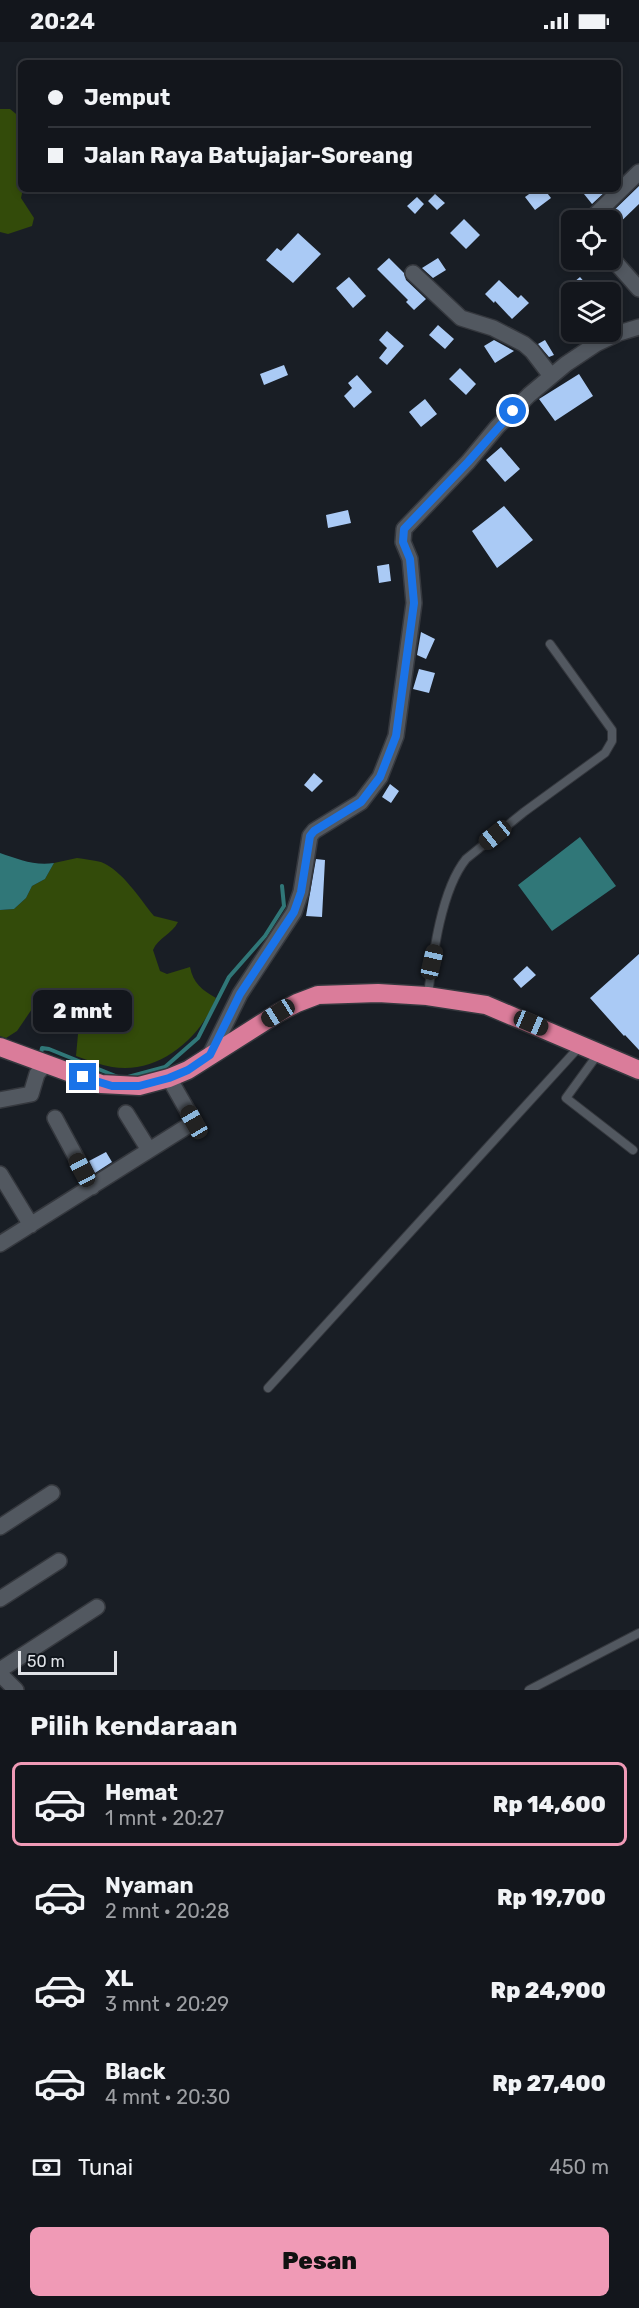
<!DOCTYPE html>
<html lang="id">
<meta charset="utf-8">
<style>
body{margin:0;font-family:Rubik,sans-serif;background:#202329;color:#f1f3f6;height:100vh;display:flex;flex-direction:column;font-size:22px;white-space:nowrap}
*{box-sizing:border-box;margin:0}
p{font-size:20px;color:#9d9fa3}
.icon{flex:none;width:33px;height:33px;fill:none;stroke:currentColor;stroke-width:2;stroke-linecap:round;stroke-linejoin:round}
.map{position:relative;height:1648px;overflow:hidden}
.panel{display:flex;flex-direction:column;background:#13161c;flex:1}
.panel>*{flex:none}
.guide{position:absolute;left:18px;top:18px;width:603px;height:132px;border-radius:9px;box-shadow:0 3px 9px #0003,0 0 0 2px #32353b;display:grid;align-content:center;height:132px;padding:0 30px;background:#13161c}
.fabs{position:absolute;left:561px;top:168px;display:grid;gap:12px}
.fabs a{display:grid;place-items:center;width:60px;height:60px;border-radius:9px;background:#13161c;box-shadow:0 3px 9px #0003,0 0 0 2px #32353b;font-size:30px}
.scale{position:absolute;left:18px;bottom:15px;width:99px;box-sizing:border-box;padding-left:6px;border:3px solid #dfe2e7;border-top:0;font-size:16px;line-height:21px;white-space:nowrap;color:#dfe2e7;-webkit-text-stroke:4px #10151c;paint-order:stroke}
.end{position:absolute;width:27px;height:27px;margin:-14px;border:8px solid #1a73e8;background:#fff;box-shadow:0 0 0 3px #fff}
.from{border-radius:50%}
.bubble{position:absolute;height:42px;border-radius:9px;background:#13161c;box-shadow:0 3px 9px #0003,0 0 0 2px #32353b;font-size:20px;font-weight:800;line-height:42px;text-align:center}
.car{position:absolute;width:18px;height:36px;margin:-18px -9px;border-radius:8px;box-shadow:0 0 4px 2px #0007;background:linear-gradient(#222 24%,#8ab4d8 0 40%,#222 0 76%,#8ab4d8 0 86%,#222 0)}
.guide b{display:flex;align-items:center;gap:21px;height:57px;font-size:22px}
.guide b+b{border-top:2px solid #32353b}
.guide i{width:15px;height:15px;background:#f1f3f6}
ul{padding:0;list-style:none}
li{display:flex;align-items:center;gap:18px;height:84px;margin:0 12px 9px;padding:0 18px;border:3px solid transparent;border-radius:9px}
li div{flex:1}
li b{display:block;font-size:22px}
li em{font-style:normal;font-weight:800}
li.current{border-color:#f09ab6}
li>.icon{width:54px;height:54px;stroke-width:1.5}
h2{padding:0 30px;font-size:27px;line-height:72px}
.pay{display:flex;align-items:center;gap:15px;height:66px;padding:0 30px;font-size:22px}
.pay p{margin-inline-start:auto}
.action{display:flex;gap:12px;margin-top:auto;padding:12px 30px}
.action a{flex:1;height:69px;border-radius:9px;background:#f09ab6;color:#111;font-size:24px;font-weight:800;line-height:69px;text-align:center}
.status{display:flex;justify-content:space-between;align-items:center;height:42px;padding:0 30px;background:#13161c;direction:ltr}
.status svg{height:16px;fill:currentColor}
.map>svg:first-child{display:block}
</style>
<div class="status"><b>20:24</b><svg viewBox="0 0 49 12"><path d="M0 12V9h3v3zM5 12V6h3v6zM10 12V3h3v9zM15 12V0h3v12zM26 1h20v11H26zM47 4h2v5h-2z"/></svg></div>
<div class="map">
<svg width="639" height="1648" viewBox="0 0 639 1648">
<rect width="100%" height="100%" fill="#191e25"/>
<path fill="#334b0a" d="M 0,67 L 10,67 L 21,76 L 21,147 L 23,147 L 21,156 L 34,176 L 32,184 L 8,192 L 0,190 Z
M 77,816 C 84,817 93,818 101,820 C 122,828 140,857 154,874 L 178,880 C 172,892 158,896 153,908 L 160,929 L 167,932 L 190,925 C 193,941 202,948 216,956 C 201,996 158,1033 112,1025 C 100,1023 88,1018 76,1014 L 78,992 L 92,979 L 94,971 L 77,957 L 67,961 L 34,964 L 17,989 L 6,996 L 0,994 L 0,868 L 14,867 L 26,856 L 32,844 L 45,837 L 54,821 Z"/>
<path fill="#307778" d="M 580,795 L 616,844 L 552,889 L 518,843 Z
M 0,811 C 18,817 34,824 54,821 L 45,837 L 32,844 L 26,856 L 14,867 L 0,868 Z"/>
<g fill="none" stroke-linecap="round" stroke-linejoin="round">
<path stroke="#307778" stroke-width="4" d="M 41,1011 L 42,1006 L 49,1007 L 118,1035
M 128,1035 L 165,1025 L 198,996 L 229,935 L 265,894 L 284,864 L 282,844"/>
</g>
<path fill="#aacaf5" d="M 639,144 L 639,162 L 610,190 L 610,178 L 605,177 Z
M 536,147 L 544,147 L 551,156 L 535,168 L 525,155 Z
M 590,147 L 604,147 L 606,149 L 592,162 L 584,152 Z
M 435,152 L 445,161 L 437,168 L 428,159 Z
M 417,155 L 424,162 L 415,172 L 407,164 Z
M 464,177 L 480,193 L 466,207 L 450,191 Z
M 298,191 L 321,212 L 293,241 L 266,218 L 277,206 L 281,209 Z
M 389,216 L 404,231 L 406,238 L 426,257 L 414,268 L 406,260 L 408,258 L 377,227 Z
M 438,216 L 446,228 L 433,236 L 422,226 Z
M 349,235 L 366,254 L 353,266 L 336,246 Z
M 580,235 L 593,250 L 562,250 Z
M 499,238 L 518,256 L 521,253 L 529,261 L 512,277 L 495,259 L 494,261 L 485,252 Z
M 438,283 L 454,297 L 445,307 L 429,293 Z
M 387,289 L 404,304 L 387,323 L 379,316 L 387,306 L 379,298 Z
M 494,298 L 514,309 L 495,321 L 484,304 Z
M 545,298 L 554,313 L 549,315 L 538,302 Z
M 284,323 L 288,333 L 264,343 L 260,332 Z
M 460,326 L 476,342 L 466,353 L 449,337 Z
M 579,332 L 593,354 L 555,379 L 539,357 Z
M 357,333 L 372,350 L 354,366 L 344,354 L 352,346 L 348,341 Z
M 425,357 L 437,372 L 421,385 L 409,370 Z
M 501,405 L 520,427 L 505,440 L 486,418 Z
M 504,464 L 533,498 L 497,526 L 472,489 Z
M 348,468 L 351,481 L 328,486 L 326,473 Z
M 389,522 L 391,539 L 379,541 L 377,524 Z
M 421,590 L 435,597 L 426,617 L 417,613 Z
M 419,627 L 435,631 L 429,651 L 413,647 Z
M 314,731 L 323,739 L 312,750 L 304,743 Z
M 390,742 L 399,749 L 391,761 L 382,755 Z
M 316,817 L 325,818 L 322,875 L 306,874 Z
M 639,912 L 639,1008 L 625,993 L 624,994 L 590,956 Z
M 527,924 L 536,933 L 521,946 L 513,937 Z
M 106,1110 L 112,1120 L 95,1131 L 89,1119 Z"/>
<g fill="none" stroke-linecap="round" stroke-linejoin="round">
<defs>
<path id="lane" d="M 428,953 C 433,913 441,848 466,817 L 524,770 L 605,711 L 612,699 L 612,688 L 550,602
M 598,1012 L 566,1056 L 633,1108
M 268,1346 L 580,1004
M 529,1648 L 639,1591"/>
<path id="street" d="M 590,178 L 639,130
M 610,214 L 639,247
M 413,231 L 461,276 L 493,286 L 524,302 L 532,309 L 551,334
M 210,1013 L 240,952 L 294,870 L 301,850 L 310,794 L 314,789 L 361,760 L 380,735 L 396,694 L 414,561 L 410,517 L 403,500 L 404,487 L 468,420 L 497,385 L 529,353 L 566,322 L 596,302 L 619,291 L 639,285
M 0,1058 L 31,1052 L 37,1032 L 45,1022
M 126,1071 L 149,1108
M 55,1076 L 92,1145
M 0,1132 L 31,1183
M 0,1202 L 194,1080 L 169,1036
M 0,1485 L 52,1451
M 0,1557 L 59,1519
M 0,1628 L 97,1565
M 0,1632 L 16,1648"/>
<path id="highway" d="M 0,1005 L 101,1042 L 139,1044 L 169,1036 L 188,1028 L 278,971 L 297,961 L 318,953 L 378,951 L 427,954 L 486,963 L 639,1028"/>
</defs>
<use href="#lane" stroke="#35383e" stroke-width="10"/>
<use href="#street" stroke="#35383e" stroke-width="18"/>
<use href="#highway" stroke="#35383e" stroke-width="21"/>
<use href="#lane" stroke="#525860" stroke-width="8"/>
<use href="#street" stroke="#525860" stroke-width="15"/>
<use href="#highway" stroke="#da7c9a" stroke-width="18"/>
</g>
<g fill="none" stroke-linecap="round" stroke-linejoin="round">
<path stroke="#1a73e8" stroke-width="8" d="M 83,1035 L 112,1044 L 139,1044 L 169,1036 L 188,1028 L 210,1013 L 240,952 L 294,870 L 301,850 L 310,794 L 314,789 L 361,760 L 380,735 L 396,694 L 414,561 L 410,517 L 403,500 L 404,487 L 468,420 L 513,369"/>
</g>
</svg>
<div class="fabs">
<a><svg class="icon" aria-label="locate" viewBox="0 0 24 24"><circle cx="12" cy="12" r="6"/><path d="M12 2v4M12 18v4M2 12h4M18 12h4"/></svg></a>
<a><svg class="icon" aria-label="layers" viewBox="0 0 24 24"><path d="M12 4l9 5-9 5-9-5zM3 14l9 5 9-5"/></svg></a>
</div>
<div class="scale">50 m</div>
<i class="end from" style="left:513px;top:369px"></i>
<i class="end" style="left:83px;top:1035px"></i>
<div class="bubble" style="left:33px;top:948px;width:99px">2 mnt</div>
<i class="car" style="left:495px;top:793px;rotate:231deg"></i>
<i class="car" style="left:432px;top:920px;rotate:13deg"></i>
<i class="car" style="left:278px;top:971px;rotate:238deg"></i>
<i class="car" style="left:531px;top:981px;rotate:113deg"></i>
<i class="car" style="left:194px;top:1080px;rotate:330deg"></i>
<i class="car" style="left:82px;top:1128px;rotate:332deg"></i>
<div class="guide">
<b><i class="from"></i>Jemput</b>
<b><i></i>Jalan Raya Batujajar-Soreang</b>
</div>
</div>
<section class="panel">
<h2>Pilih kendaraan</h2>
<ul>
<li class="current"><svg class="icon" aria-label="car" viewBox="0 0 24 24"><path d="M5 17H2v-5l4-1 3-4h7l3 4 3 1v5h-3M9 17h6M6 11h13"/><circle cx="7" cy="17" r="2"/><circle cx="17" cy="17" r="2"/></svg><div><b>Hemat</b><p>1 mnt · 20:27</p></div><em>Rp 14,600</em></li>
<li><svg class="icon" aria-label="car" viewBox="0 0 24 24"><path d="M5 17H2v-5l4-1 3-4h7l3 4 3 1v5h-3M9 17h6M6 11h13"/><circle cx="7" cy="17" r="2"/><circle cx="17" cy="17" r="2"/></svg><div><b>Nyaman</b><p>2 mnt · 20:28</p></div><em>Rp 19,700</em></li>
<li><svg class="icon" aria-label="car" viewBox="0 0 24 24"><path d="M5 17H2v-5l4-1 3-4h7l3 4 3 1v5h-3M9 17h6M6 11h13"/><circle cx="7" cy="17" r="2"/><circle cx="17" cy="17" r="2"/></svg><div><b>XL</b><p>3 mnt · 20:29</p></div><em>Rp 24,900</em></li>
<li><svg class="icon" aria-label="car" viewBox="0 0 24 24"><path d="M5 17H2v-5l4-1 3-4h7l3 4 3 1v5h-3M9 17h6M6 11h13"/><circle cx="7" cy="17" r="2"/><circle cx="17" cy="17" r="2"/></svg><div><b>Black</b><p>4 mnt · 20:30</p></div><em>Rp 27,400</em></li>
</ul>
<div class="pay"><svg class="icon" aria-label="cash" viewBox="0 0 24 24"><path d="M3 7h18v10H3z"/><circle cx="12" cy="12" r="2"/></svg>Tunai<p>450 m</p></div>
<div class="action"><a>Pesan</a></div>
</section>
